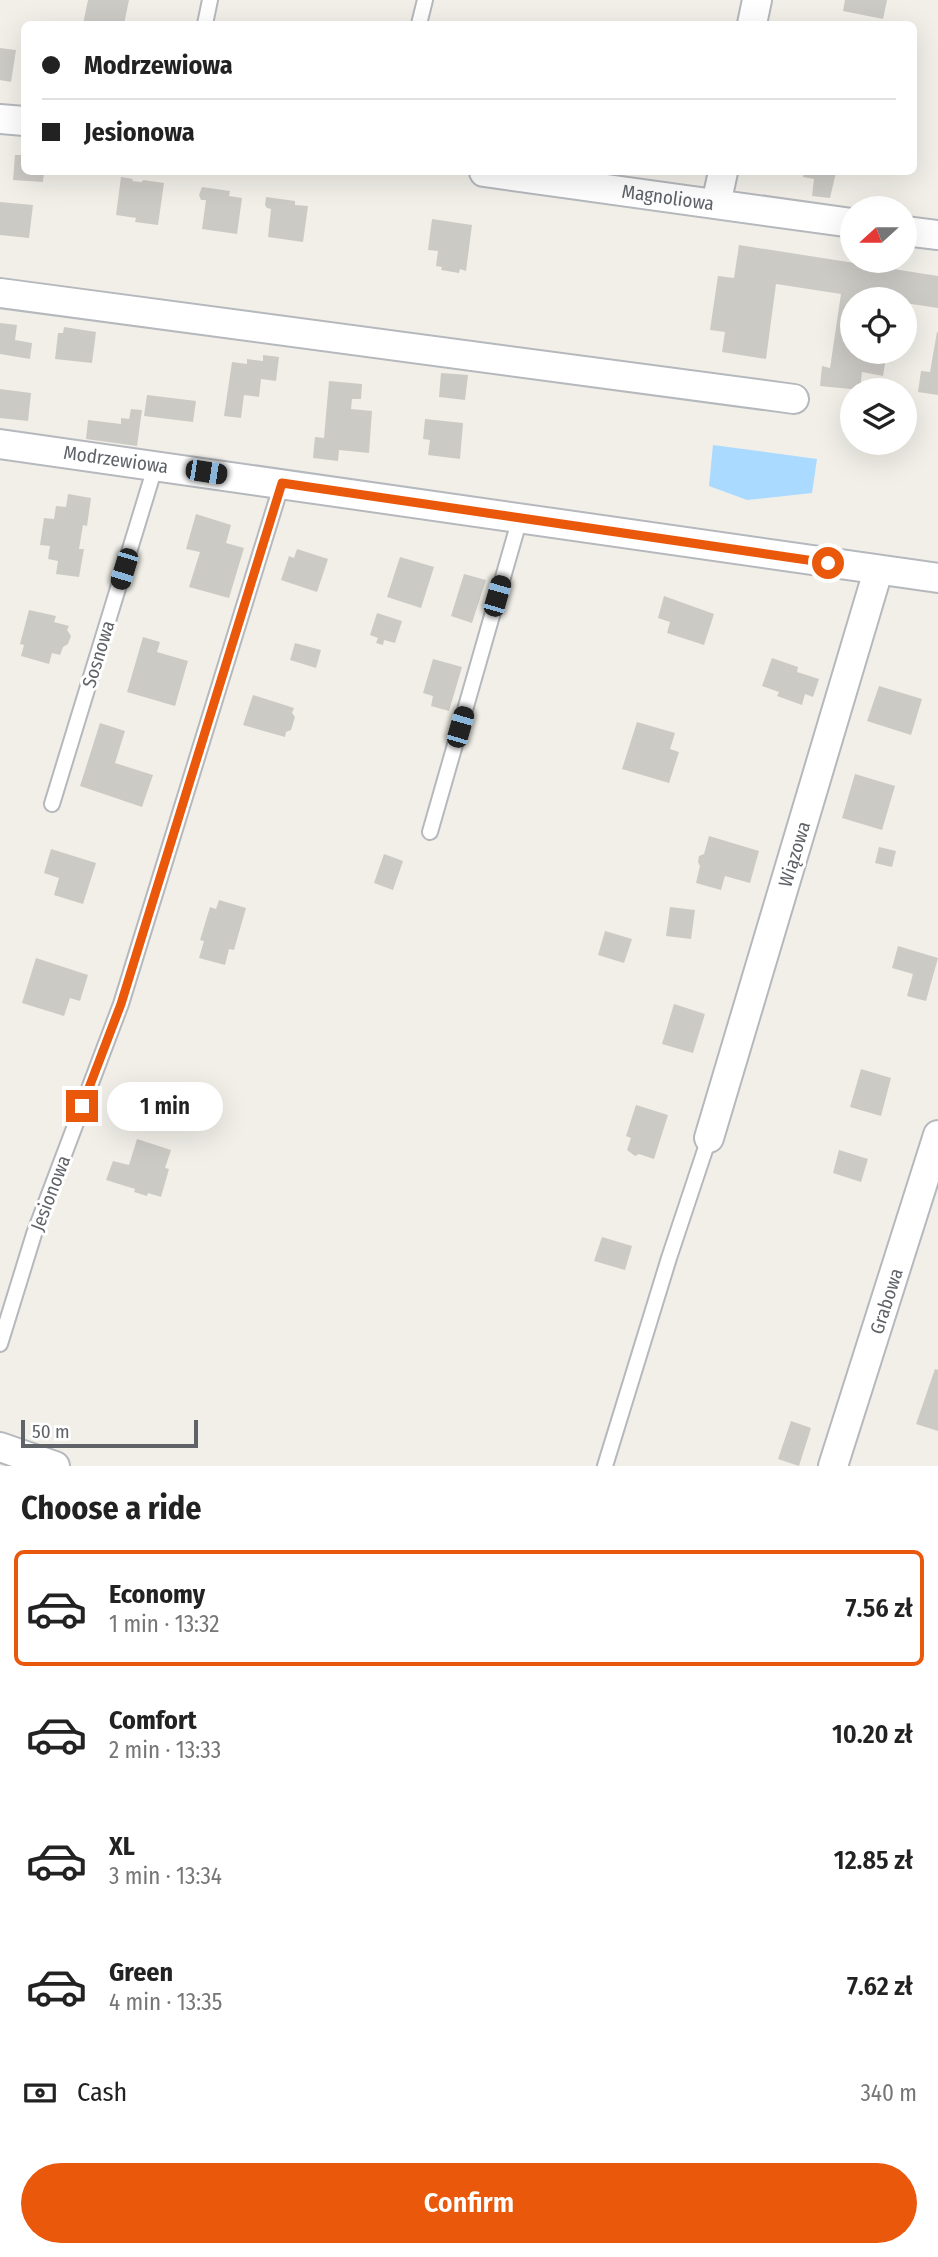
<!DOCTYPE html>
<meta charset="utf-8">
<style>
body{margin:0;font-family:"Fira Sans Condensed",sans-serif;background:#f6f6f6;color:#222;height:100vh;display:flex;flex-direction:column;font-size:26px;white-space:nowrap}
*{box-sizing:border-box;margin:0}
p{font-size:23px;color:#767676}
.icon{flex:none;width:38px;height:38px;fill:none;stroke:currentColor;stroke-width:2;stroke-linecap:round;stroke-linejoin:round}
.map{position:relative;height:1466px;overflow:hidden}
.side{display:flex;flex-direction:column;background:#fff;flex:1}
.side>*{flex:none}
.guide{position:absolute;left:21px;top:21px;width:896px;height:154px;border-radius:10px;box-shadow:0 7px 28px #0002;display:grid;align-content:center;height:154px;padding:0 21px;background:#fff}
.needle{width:46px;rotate:249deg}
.controls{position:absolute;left:840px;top:196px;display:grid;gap:14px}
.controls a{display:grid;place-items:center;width:77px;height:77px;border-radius:50%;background:#fff;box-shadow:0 7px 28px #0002;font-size:35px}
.scale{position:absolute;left:21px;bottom:18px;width:177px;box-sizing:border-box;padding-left:7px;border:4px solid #5f6368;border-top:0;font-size:19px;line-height:24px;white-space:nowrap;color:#5f6368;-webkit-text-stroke:5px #fff;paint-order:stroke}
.end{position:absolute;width:32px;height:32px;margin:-16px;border:9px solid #ea580c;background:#fff;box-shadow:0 0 0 4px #fff}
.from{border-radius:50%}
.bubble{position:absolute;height:49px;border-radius:24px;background:#fff;box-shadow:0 7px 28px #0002;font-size:23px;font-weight:600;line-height:49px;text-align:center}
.car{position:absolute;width:21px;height:42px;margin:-21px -10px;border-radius:9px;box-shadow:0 0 5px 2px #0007;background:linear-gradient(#222 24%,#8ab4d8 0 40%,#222 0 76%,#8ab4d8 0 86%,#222 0)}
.guide b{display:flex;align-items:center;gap:24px;height:66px;font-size:26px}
.guide b+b{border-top:2px solid #e0e0e0}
.guide i{width:18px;height:18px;background:#222}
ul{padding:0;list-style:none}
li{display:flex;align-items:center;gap:21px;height:116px;margin:0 14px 10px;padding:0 7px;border:4px solid transparent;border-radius:10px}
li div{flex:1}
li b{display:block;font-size:26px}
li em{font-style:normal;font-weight:600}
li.active{border-color:#ea580c}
li>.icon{width:63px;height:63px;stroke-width:1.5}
h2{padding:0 21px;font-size:32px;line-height:84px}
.pay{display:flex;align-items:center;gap:18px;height:77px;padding:0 21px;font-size:26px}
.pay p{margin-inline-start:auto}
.cta{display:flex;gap:14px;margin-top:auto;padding:14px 21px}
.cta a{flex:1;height:80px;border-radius:42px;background:#ea580c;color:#fff;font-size:28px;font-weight:600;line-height:80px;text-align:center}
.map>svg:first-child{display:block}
</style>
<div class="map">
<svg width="938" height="1466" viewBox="0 0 938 1466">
<rect width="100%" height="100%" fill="#f1efe8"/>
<path fill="#aadaff" d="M 713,445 L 817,459 L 812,493 L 747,500 L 709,486 Z"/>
<path fill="#cccac5" d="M 88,0 L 129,0 L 124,24 L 83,24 Z
M 845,0 L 887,0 L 883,19 L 843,11 Z
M 0,48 L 16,50 L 11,82 L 0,80 Z
M 15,155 L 24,155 L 24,172 L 44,172 L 43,182 L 13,180 Z
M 804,172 L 836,172 L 830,198 L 812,196 L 814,179 L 803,177 Z
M 121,177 L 133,179 L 132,181 L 142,182 L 143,180 L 164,183 L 158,225 L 135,222 L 136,218 L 116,215 Z
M 202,187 L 230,191 L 229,196 L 242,198 L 237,234 L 202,229 L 206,200 L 201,200 L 199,195 Z
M 266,197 L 295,201 L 295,205 L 308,206 L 303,242 L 268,237 L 271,209 L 267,208 L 265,205 Z
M 0,202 L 33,205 L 29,238 L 0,235 Z
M 432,219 L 472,225 L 466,271 L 460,269 L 459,273 L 441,270 L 442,267 L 436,266 L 438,251 L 428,250 Z
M 739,245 L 938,276 L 938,308 L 905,303 L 905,299 L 852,299 L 852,352 L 887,352 L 883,376 L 862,372 L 860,390 L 820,386 L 822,366 L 830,368 L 841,294 L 776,284 L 766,359 L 722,352 L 725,332 L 710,330 L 718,276 L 734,278 Z
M 0,323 L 17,325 L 15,340 L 32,343 L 30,359 L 0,354 Z
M 64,327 L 96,332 L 92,363 L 55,359 L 58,333 L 63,333 Z
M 937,332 L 938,332 L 938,395 L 918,392 L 921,371 L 930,372 Z
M 263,355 L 279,357 L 276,381 L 261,379 L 259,397 L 244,395 L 241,418 L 224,416 L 232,362 L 247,364 L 247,359 L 263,361 Z
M 441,373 L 468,375 L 465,400 L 439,397 Z
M 329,381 L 362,384 L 361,399 L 352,399 L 351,409 L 372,411 L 369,453 L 339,450 L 338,461 L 313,458 L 315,437 L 324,438 Z
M 0,389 L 31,393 L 28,421 L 0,418 Z
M 147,395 L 196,401 L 193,422 L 144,416 Z
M 131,409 L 142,410 L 137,446 L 86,439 L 88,420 L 121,424 L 121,418 L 129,419 Z
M 425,419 L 463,423 L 460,459 L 428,455 L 430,440 L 423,439 Z
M 68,494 L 91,498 L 87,526 L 83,525 L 79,549 L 84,549 L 79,577 L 56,574 L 58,561 L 48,559 L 50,546 L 40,545 L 44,518 L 54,519 L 56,506 L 66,507 Z
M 196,514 L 231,525 L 226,543 L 244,548 L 229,598 L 189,587 L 200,552 L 186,549 Z
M 297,549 L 328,559 L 317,592 L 281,580 L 289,556 L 294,558 Z
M 400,557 L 434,567 L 421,608 L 387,597 Z
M 464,574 L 486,580 L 472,623 L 451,616 Z
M 664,596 L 714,614 L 704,645 L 667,633 L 670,622 L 658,618 Z
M 29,610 L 56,616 L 54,622 L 69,626 L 67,630 L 71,636 L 68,644 L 63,647 L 60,655 L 52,653 L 49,664 L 21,656 L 24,645 L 20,644 Z
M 377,613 L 402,621 L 395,643 L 384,640 L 383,645 L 376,643 L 378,638 L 370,635 Z
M 143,637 L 160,642 L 157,652 L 188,661 L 175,706 L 127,692 Z
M 295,643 L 321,650 L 316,668 L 290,660 Z
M 772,658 L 798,667 L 797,672 L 819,679 L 813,697 L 805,694 L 802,705 L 777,696 L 779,692 L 762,686 Z
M 433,659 L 462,667 L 449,711 L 431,706 L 433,696 L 423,693 Z
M 879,686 L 922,699 L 911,735 L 867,721 Z
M 253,695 L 294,708 L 292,713 L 295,717 L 291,730 L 286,732 L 285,737 L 243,725 Z
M 637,722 L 675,733 L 670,749 L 679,752 L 669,783 L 622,769 Z
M 100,723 L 125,731 L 115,763 L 153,775 L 142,807 L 80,786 Z
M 855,774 L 895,786 L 882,830 L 842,818 Z
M 709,836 L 759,851 L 750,883 L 725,876 L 721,890 L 696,883 L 700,866 L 698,862 L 699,856 L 704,854 Z
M 879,847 L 896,851 L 892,867 L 875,863 Z
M 51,849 L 96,863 L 83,904 L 54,895 L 59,878 L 44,873 Z
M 384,854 L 403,861 L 393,890 L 374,883 Z
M 219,900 L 246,908 L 234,950 L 229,949 L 225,965 L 199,958 L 204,941 L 200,940 L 210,907 L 216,909 Z
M 670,907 L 695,910 L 691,939 L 666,936 Z
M 605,931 L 632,939 L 624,963 L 598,955 Z
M 898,946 L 938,958 L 926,1001 L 907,996 L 913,974 L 892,968 Z
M 36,958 L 88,975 L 80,1001 L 70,998 L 64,1016 L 22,1003 Z
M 674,1004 L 705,1014 L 693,1053 L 662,1044 Z
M 861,1069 L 891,1078 L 881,1116 L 850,1107 Z
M 636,1105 L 668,1115 L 654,1159 L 639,1154 L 635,1156 L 627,1150 L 631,1138 L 626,1136 Z
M 137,1139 L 171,1150 L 165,1168 L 169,1169 L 161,1197 L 148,1193 L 147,1196 L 134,1192 L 135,1189 L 106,1180 L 113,1161 L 129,1165 Z
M 839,1150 L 868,1159 L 861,1182 L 833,1173 Z
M 602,1237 L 632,1246 L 625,1270 L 594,1261 Z
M 935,1369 L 938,1370 L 938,1431 L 916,1424 Z
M 791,1421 L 811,1428 L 799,1466 L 778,1459 Z"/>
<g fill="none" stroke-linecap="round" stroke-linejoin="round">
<defs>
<path id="service" d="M 205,24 L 210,0
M 419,24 L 425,0
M 52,804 L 156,464
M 430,832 L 520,518
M 0,1344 L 34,1234 L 121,1004 L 282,483
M 605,1466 L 669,1258 L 709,1138"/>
<path id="minor" d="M 752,24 L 757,0
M 0,119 L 24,121
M 484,172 L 852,223
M 716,204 L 723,172
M 905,231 L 938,235
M 0,293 L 794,399
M 0,444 L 938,578
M 709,1138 L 878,571
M 0,1447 L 55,1466
M 833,1466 L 938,1135"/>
</defs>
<use href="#service" stroke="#b5b8bc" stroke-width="18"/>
<use href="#minor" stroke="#b5b8bc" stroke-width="32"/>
<use href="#service" stroke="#fff" stroke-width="14"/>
<use href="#minor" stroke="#fff" stroke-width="28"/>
</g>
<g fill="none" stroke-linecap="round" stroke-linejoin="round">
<path stroke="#ea580c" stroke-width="9" d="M 82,1106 L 121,1004 L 282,483 L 828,563"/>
</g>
<g text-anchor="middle" stroke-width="6" stroke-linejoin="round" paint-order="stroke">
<g font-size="19" fill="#5f6368" stroke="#fff">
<text transform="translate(668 197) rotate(8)" y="7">Magnoliowa</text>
<text transform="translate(116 459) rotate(8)" y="7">Modrzewiowa</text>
<text transform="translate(98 654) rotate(-73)" y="7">Sosnowa</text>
<text transform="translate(794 854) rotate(-73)" y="7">Wiązowa</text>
<text transform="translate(50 1193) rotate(-69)" y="7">Jesionowa</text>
<text transform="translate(886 1301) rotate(-72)" y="7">Grabowa</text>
</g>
</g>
</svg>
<div class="controls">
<a><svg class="needle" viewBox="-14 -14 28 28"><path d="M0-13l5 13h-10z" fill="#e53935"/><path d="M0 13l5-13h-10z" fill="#767676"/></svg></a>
<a><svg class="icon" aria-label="locate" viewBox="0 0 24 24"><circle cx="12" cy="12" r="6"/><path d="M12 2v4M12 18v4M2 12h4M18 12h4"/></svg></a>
<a><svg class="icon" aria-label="layers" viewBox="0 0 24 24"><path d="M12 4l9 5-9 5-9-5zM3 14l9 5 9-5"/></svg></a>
</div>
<div class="scale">50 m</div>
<i class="end from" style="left:828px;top:563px"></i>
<i class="end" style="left:82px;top:1106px"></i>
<div class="bubble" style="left:107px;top:1082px;width:116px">1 min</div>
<i class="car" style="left:206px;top:472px;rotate:99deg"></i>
<i class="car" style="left:124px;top:569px;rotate:197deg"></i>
<i class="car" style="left:497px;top:596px;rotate:16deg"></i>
<i class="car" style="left:460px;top:727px;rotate:16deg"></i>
<div class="guide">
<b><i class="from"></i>Modrzewiowa</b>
<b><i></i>Jesionowa</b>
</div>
</div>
<section class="side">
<h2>Choose a ride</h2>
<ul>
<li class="active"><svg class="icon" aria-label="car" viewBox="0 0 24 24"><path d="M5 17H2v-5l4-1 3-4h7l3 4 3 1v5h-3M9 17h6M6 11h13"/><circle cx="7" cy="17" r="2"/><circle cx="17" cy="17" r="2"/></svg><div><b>Economy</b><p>1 min · 13:32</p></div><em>7.56 zł</em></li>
<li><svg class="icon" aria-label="car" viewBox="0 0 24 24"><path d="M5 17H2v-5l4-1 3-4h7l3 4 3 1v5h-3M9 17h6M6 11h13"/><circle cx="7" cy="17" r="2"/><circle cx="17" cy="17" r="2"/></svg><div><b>Comfort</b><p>2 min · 13:33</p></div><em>10.20 zł</em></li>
<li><svg class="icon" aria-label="car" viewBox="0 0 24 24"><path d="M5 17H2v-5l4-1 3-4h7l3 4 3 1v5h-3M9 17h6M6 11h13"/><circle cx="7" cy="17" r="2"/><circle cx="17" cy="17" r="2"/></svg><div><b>XL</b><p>3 min · 13:34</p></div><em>12.85 zł</em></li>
<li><svg class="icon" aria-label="car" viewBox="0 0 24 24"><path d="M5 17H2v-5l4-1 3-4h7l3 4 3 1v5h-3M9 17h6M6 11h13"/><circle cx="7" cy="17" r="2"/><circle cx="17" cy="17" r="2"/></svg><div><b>Green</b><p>4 min · 13:35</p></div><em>7.62 zł</em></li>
</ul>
<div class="pay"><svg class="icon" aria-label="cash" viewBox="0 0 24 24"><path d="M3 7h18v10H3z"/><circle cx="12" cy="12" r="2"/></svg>Cash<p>340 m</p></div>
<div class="cta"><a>Confirm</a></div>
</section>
